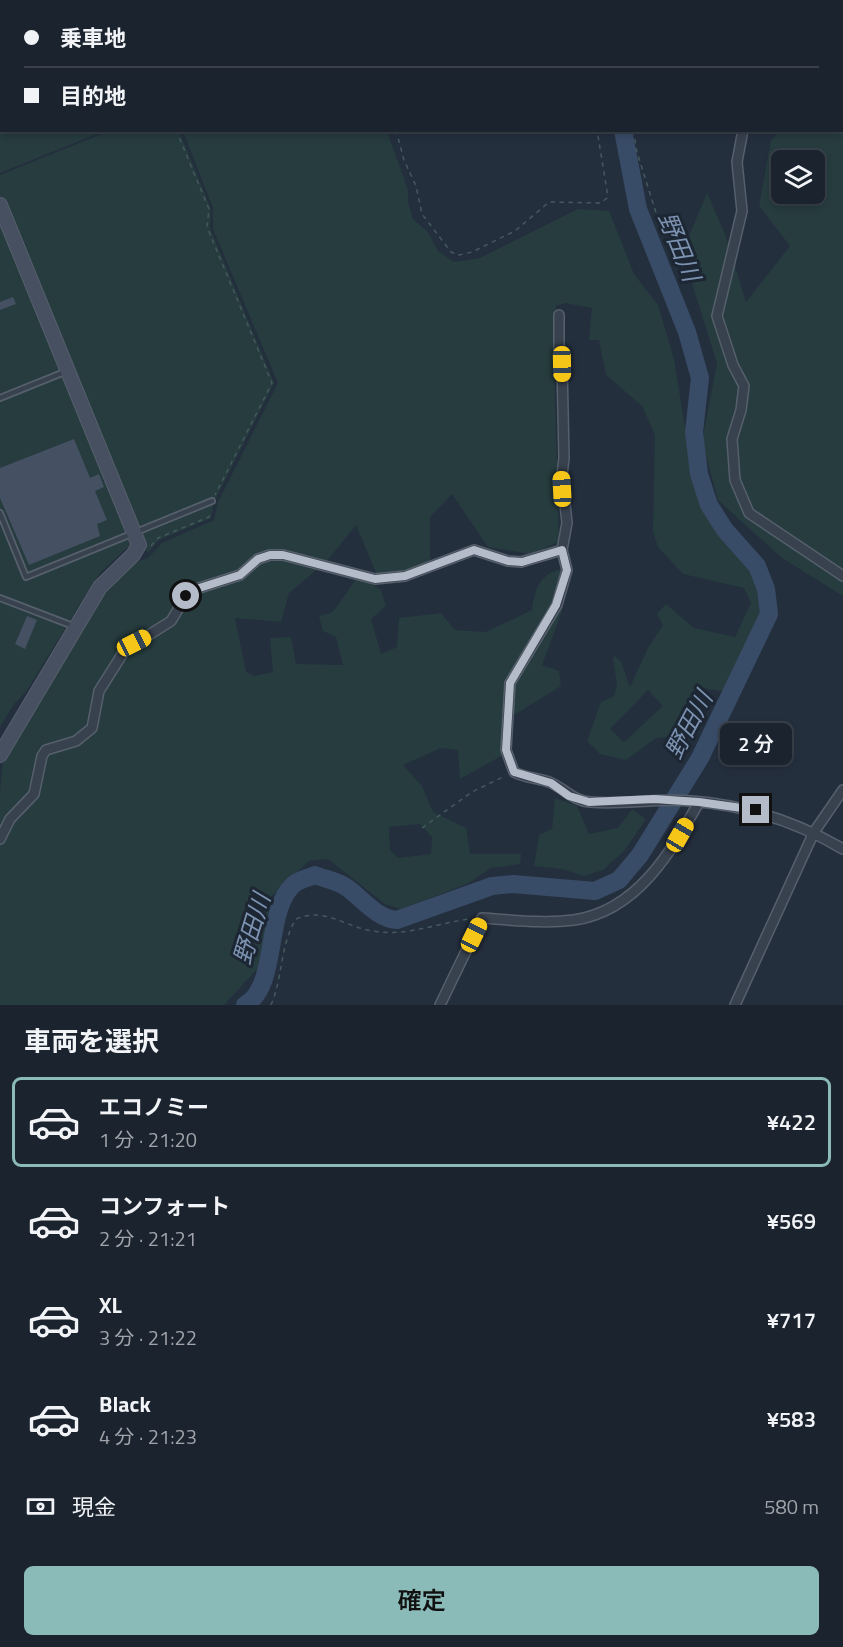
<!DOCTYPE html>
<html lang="ja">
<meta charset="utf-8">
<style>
body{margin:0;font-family:"Titillium Web","Noto Sans JP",sans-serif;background:#242b36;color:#f1f3f6;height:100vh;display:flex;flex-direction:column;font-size:22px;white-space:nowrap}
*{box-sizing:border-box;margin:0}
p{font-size:20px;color:#a0a4aa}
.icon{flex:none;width:33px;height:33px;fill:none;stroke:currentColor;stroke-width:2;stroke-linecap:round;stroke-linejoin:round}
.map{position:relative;height:1005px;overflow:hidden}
.drawer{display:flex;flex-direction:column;background:#1b232e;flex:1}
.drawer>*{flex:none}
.banner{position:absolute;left:0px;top:0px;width:843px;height:132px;box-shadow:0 3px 9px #0003,0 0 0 2px #39404a;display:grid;align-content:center;height:132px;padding:0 24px;background:#1b232e}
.controls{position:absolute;left:771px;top:150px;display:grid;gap:12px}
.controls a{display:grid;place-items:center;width:54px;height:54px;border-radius:9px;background:#1b232e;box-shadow:0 3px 9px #0003,0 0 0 2px #39404a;font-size:30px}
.end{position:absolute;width:27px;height:27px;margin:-14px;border:8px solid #b4bcc9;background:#111;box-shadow:0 0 0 3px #111}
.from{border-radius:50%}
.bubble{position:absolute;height:42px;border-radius:9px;background:#1b232e;box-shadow:0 3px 9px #0003,0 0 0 2px #39404a;font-size:20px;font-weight:600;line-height:42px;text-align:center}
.car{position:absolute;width:18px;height:36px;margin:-18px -9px;border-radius:8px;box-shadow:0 0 4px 2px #0007;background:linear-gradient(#f5c518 24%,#345 0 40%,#f5c518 0 76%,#345 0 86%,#f5c518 0)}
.banner b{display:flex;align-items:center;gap:21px;height:57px;font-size:22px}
.banner b+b{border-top:2px solid #39404a}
.banner i{width:15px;height:15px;background:#f1f3f6}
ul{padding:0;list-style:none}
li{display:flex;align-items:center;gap:18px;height:90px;margin:0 12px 9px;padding:0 12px;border:3px solid transparent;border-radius:9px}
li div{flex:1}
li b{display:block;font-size:22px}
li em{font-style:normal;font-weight:600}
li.selected{border-color:#8bbbb9}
li>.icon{width:54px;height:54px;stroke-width:1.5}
h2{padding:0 24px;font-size:27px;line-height:72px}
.pay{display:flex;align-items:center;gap:15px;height:66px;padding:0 24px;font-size:22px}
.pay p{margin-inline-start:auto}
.button{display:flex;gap:12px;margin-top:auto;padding:12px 24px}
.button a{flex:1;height:69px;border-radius:9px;background:#8bbbb9;color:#111;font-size:24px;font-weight:600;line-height:69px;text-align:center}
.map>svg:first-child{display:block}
</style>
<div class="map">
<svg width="843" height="1005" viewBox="0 0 843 1005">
<rect width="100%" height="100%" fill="#242f3e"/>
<path fill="#263c3f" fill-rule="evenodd" d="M 0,69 L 2,130 L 104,131 L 0,173 Z
M 842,91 L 843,91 L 843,596 L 782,558 L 718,500 L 702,441 L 717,363 L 690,277 L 684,248 L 707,193 L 725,234 L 746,302 L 790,246 L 759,206 L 771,140 L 780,131 L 842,130 ZM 782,160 L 814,160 L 814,194 L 782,194 Z
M 109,131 L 179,131 L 211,209 L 210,228 L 274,383 L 214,502 L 211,518 L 159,540 L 148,553 L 146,550 L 129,546 L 101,572 L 88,591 L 26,692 L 14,704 L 0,727 L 0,175 Z
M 183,131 L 387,131 L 408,190 L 408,202 L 413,219 L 428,232 L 438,251 L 454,262 L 480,258 L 578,209 L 609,211 L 634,274 L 658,305 L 674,359 L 688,446 L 702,509 L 752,570 L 764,613 L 726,692 L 704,688 L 694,695 L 680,730 L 670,737 L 656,738 L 626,760 L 600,754 L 587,741 L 601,702 L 614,696 L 617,685 L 613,658 L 615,656 L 621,662 L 630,687 L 648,648 L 663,625 L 657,614 L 666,604 L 694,628 L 735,637 L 751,603 L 744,588 L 683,574 L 658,547 L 653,532 L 655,435 L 642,406 L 606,375 L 599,340 L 589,340 L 592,308 L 565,303 L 556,306 L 554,359 L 559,542 L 530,554 L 488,547 L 452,494 L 430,517 L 430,562 L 399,572 L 377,575 L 356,525 L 327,561 L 289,593 L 281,622 L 235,618 L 246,672 L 254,676 L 273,672 L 270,638 L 291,637 L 296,664 L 343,665 L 336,637 L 323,631 L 319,616 L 333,612 L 356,579 L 366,580 L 381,590 L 386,606 L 371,619 L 381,654 L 397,647 L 399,618 L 441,613 L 455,630 L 486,632 L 532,610 C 535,589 540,572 564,569 L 562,611 L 542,665 L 559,671 L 561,686 L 501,723 L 501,756 L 460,779 L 458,750 L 441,748 L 403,765 L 422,786 L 433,812 L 466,828 L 470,854 L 521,854 L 520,864 L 491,868 L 467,884 L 401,909 L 385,904 L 328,859 L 309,861 L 272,896 L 259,967 L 224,1005 L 0,1005 L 0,792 L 3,759 L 108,586 L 136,562 L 148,558 L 162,543 L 214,520 L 218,502 L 278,383 L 213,229 L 213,208 ZM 648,690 L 663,706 L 624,742 L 610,729 ZM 420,824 L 432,837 L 431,854 L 398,858 L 390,850 L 389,827 Z
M 555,798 L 577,806 L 589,834 L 618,828 L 632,809 L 646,819 L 624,851 L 603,870 L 584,876 L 562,869 L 534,866 L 539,835 L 552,829 Z"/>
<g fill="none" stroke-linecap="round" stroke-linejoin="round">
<path stroke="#394c67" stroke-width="18" d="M 605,2 L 605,0
M 245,1005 C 279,986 264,912 293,885 C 298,880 308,878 315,875 C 325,879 337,881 346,887 C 362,898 377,919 397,920 L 492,886 L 513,884 L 595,891 L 619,880 L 640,855 L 700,758 L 769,614 L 766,589 L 757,566 L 725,530 L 709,505 L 699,474 L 694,432 L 700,378 L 687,332 L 638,209 L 623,130"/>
</g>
<path fill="#455162" d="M 13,297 L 16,304 L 0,310 L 0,302 Z
M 74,439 L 90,478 L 99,474 L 104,487 L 95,491 L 107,520 L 97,524 L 100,536 L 29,565 L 0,498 L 0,468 Z
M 27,616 L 37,620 L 25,649 L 15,644 Z"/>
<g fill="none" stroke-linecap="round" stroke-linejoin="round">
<defs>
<path id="lane" d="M 0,398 L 67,371
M 0,513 L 26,577 L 212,501
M 0,598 L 73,626"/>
<path id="street" d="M 160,2 L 161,0
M 0,59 L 2,61
M 842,75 L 843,74
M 743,130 L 737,162 L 742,211 L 717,316 L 733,365 L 744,386 L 741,410 L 732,439 L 735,480 L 749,513 L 843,576
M 559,315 L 559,354 L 562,364 L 564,458 L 562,475 L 567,523 L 562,550
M 0,839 L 10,819 L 34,794 L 42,756 L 46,750 L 76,741 L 92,728 L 99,691 L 125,650 L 171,621 L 186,596 L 193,590 L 240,575 L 258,559 L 270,555 L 283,555 L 375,579 L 405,576 L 474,550 L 508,561 L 521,562 L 562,550 L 567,570 L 557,605 L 510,683 L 506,750 L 514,772 C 525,778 538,778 549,782 C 564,788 573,801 590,802 C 622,805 657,798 691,801 C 746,805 795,821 843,849
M 440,1005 L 482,918 C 513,920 544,924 574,920 C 637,911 671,852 699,802
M 735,1005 L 814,832 L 843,790"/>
<path id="secondary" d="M 0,205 L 139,545 L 133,555 L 100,587 L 0,755"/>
</defs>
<use href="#lane" stroke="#565f6c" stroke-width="8"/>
<use href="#street" stroke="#565f6c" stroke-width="12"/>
<use href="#secondary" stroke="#565f6c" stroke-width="16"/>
<path stroke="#44595c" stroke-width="1.5" stroke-dasharray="4.5 4.5" stroke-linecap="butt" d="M 348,0 L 349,2
M 545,2 L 552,0
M 590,2 L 590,0
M 630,2 L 630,0
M 176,130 L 209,209 L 207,227 L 272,383 L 215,495
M 396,130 L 404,160 L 416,186 L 422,214 L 451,252 L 459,255 L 472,252 L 515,231 L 549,202 L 601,203 L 607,198 L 607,191 L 597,130
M 634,130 L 636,149 L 663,235
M 151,546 L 158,538 L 209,517 L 210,511
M 422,828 L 472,792 L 505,776
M 271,1005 C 283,977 280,945 296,919 C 325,907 343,926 372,931 C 406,937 437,923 470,919"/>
<use href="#lane" stroke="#38414e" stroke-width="4.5"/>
<use href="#street" stroke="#38414e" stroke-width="9"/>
<use href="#secondary" stroke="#465061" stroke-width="14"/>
</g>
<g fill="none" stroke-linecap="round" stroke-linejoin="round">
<path stroke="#b4bcc9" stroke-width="8" d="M 186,596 L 193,590 L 240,575 L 258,559 L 270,555 L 283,555 L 375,579 L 405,576 L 474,550 L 508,561 L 522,562 L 562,550 L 567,570 L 556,605 L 510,683 L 506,750 L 514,772 L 551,783 L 569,796 L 589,802 L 654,799 L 699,802 L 756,810"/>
</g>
<g text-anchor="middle" stroke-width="6" stroke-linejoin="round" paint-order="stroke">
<g font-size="24" font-style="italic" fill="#7c92b1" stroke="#1d2633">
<text transform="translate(679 247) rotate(68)" y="8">野田川</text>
<text transform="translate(689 725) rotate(-62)" y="8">野田川</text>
<text transform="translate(252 929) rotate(-73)" y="8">野田川</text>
</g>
</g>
</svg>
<div class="controls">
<a><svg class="icon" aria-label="layers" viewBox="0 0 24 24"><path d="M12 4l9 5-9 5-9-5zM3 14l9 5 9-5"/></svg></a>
</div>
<i class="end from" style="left:186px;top:596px"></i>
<i class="end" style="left:756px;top:810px"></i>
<div class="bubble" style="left:720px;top:723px;width:72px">2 分</div>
<i class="car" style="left:562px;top:364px;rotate:179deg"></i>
<i class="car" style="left:562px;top:489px;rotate:357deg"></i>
<i class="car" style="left:134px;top:643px;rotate:63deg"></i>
<i class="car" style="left:680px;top:835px;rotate:30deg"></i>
<i class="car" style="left:474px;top:935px;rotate:26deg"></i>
<div class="banner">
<b><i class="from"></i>乗車地</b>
<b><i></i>目的地</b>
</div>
</div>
<section class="drawer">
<h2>車両を選択</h2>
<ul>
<li class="selected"><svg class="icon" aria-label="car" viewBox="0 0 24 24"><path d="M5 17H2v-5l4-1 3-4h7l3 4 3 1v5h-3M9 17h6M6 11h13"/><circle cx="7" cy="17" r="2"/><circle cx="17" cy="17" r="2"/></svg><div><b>エコノミー</b><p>1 分 · 21:20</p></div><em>¥422</em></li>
<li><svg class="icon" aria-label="car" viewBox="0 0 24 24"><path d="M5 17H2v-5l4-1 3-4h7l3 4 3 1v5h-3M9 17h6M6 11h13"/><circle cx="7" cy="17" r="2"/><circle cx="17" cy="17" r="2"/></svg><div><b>コンフォート</b><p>2 分 · 21:21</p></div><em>¥569</em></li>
<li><svg class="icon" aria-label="car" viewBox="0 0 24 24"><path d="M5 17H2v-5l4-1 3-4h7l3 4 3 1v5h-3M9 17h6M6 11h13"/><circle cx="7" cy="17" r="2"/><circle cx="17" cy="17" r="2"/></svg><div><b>XL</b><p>3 分 · 21:22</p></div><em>¥717</em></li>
<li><svg class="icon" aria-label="car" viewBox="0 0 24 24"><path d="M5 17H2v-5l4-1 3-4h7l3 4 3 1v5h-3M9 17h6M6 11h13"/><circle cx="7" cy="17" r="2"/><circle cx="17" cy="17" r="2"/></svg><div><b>Black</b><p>4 分 · 21:23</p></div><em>¥583</em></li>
</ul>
<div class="pay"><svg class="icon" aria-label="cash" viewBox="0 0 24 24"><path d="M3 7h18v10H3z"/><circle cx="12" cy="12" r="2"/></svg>現金<p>580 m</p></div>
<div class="button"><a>確定</a></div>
</section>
